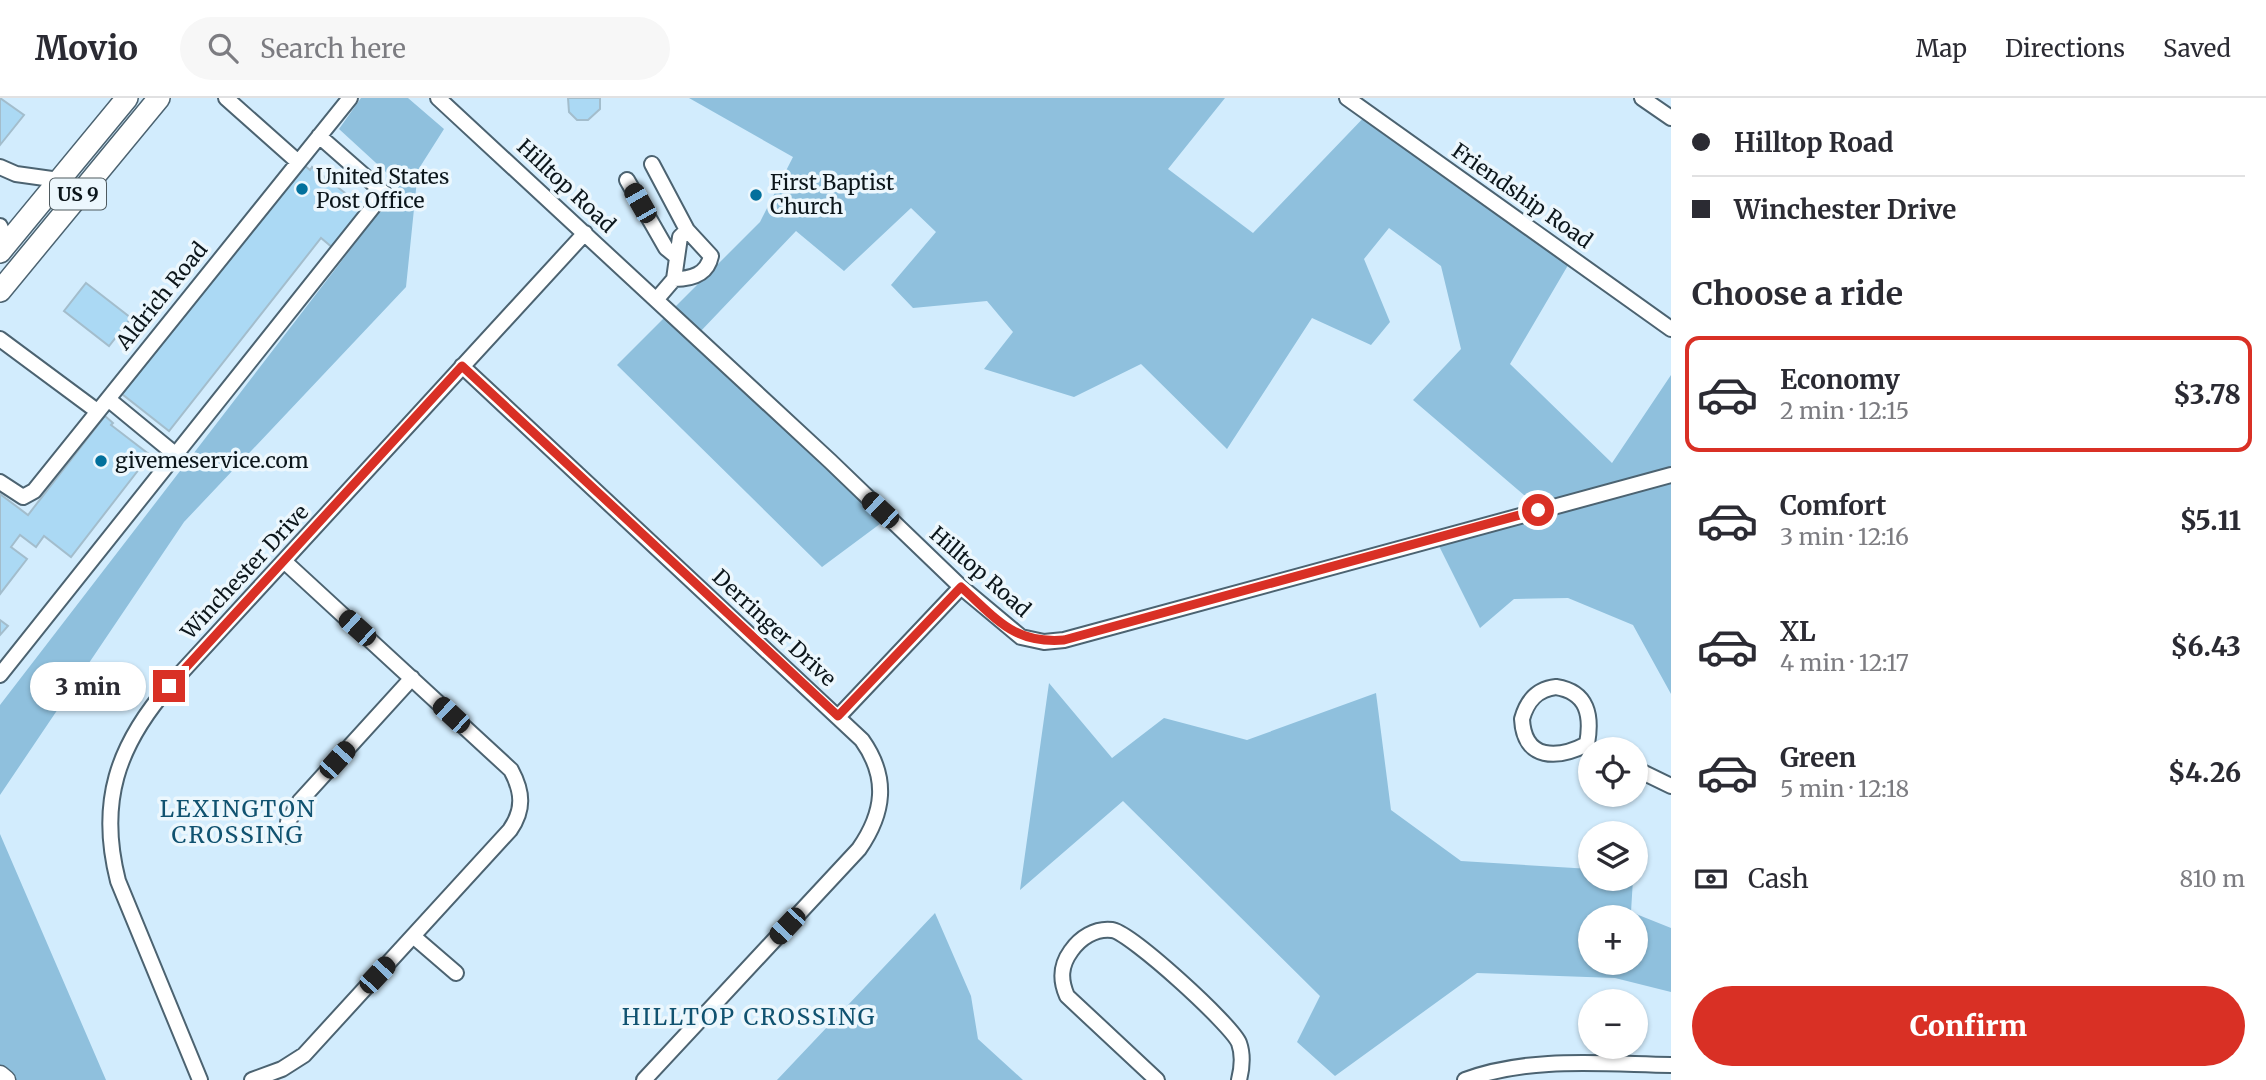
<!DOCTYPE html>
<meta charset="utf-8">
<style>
body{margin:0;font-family:Merriweather,serif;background:#f7f7f7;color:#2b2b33;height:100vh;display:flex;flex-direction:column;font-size:26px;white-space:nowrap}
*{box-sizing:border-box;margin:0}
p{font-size:23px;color:#7c7c81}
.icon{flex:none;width:38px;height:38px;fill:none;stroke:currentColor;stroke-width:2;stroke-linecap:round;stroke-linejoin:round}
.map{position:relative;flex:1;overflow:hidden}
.panel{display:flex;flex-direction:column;background:#fff;width:595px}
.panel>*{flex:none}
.banner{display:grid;align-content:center;height:154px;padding:0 21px;background:#fff}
.fabs{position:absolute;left:1578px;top:639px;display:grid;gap:14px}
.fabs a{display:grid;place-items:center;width:70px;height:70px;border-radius:50%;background:#fff;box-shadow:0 2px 5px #0004;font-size:35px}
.end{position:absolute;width:32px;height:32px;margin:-16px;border:9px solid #d93025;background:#fff;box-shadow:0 0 0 4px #fff}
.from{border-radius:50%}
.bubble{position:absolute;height:49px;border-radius:24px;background:#fff;box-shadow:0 2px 5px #0004;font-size:23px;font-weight:800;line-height:49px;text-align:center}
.car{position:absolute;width:21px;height:42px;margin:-21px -10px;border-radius:9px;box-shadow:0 0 5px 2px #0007;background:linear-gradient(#222 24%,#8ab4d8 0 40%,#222 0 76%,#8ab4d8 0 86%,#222 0)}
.banner b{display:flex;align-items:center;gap:24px;height:66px;font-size:26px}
.banner b+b{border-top:2px solid #e1e1e2}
.banner i{width:18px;height:18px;background:#2b2b33}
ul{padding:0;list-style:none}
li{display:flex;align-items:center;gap:21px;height:116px;margin:0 14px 10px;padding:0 7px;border:4px solid transparent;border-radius:14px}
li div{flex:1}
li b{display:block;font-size:26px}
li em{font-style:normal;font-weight:800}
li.on{border-color:#d93025}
li>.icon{width:63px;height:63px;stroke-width:1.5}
h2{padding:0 21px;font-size:32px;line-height:84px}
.pay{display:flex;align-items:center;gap:18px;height:77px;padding:0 21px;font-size:26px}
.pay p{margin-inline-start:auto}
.primary-button{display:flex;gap:14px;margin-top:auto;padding:14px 21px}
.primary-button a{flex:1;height:80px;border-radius:42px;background:#d93025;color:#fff;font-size:28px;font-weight:800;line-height:80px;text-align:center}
header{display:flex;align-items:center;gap:42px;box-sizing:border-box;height:98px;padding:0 35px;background:#fff;border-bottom:2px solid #e1e1e2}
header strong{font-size:33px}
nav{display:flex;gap:38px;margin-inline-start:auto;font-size:24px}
.search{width:490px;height:63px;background:#f7f7f7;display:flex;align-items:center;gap:18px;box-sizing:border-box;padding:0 24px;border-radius:38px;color:#7c7c81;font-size:26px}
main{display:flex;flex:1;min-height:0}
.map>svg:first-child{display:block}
</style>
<header>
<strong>Movio</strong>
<div class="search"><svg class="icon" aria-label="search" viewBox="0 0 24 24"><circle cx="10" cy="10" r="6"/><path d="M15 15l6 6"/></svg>Search here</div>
<nav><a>Map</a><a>Directions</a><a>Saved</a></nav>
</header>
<main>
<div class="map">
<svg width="1671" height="982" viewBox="0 0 1671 982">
<rect width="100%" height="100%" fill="#d2ecfd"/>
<path fill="#8fc0dd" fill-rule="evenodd" d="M 361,0 L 408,0 L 444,31 L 418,72 L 406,189 L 184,424 L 0,697 L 0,607 L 400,87 L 339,31 Z
M 689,0 L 1225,0 L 1168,71 L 1253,135 L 1370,13 L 1574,157 L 1510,266 L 1612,365 L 1671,277 L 1671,596 L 1633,527 L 1568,500 L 1514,501 L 1480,530 L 1434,438 L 1538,409 L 1413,302 L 1461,251 L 1441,168 L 1389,130 L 1364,161 L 1390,224 L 1371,247 L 1312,220 L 1227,351 L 1141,266 L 1074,299 L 984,271 L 1013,234 L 987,203 L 913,210 L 891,187 L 936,134 L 911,110 L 844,173 L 796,133 L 699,235 L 896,414 L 822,469 L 617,267 L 760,124 L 793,59 Z
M 1049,585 L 1112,660 L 1164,620 L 1247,642 L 1376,595 L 1391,712 L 1461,763 L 1591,771 L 1591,780 L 1633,781 L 1631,814 L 1671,830 L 1671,894 L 1615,880 L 1477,875 L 1335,978 L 1297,944 L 1320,898 L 1123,703 L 1020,792 ZM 1591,819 L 1636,819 L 1636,864 L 1591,864 Z
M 0,736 L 106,982 L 0,982 Z
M 935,815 L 971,898 L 978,941 L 1023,982 L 777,982 Z"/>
<path fill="#abd9f4" stroke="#a3bdcc" stroke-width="2" d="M 0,0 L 24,17 L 0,47 Z
M 568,0 L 600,0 L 600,11 L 588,22 L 577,22 L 569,14 Z
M 304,67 L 310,72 L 312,69 L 364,110 L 333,150 L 321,140 L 169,333 L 122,296 Z
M 86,185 L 131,220 L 109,248 L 64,213 Z
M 105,318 L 113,325 L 111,327 L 150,357 L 71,459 L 44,438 L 36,449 L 20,437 L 11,449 L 27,461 L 0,496 L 0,396 L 28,417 Z
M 0,522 L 8,528 L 0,537 Z"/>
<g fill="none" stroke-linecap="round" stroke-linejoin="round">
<defs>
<path id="minor" d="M 226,0 L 298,64
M 438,0 L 830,363 L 961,489 L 1021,539 L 1044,544 L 1064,542 L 1671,377
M 1347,0 L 1671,231
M 1642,0 L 1671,20
M 652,66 L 687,132
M 0,69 L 16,76 L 59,82
M 627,82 L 666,150 L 677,159
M 0,128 L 7,144
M 656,202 L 674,181 C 691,181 707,177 711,158 L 687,132 L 680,139 L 674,181
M 0,241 L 97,313
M 462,268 L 862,642 C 889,680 884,715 859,751 L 644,982
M 108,301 L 176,357
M 0,384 L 23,399 L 34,393 L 350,0
M 0,577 L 384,95 L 319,38
M 1556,589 C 1588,594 1592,618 1587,646 C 1558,661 1524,663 1522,621 C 1527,603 1537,591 1556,589 Z
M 838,619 L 961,489
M 1636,671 L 1671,688
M 287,738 L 288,724 L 300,703 L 412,580
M 413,838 L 456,875
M 200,982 L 118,783 C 98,705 117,648 169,588 L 585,135
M 252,982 L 282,971 L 304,957 L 510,732 C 524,712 523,694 511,672 L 284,463
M 1157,982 L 1067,898 C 1060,882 1060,868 1071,853 C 1080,840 1095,830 1112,832 C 1130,834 1232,927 1239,945 C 1243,956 1242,970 1239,982
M 1465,982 C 1530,958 1603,966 1671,967"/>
<path id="major" d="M 0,977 L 6,982"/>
<path id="highway" d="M 0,154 L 127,0
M 0,193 L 159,0"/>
</defs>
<use href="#minor" stroke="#4c6371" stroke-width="18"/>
<use href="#major" stroke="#4c6371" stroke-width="21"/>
<use href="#highway" stroke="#4c6371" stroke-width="24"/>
<use href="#minor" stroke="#fff" stroke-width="14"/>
<use href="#major" stroke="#fff" stroke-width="18"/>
<use href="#highway" stroke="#fff" stroke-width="21"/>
</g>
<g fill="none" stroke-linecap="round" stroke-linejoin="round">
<path stroke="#d93025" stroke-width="9" d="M 169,588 L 462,268 L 838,618 L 961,489 C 997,521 1013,546 1064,542 L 1538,412"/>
</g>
<g fill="#02709c" stroke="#ecf7fd" stroke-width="2.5">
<circle cx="302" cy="91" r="7"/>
<circle cx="756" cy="97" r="7"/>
<circle cx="101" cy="363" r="7"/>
</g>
<g text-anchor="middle" stroke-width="7" stroke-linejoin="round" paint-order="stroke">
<rect fill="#ecf7fd" stroke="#4f5a5f" stroke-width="2" x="50" y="80.5" width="56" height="31" rx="5"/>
<g font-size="19" font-weight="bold" fill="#0c161b">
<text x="78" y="103">US 9</text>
</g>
<g font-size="21" fill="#0c161b" stroke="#ecf7fd" text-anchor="start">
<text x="316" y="86">United States<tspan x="316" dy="24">Post Office</tspan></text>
<text x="770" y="92">First Baptist<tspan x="770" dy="24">Church</tspan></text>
<text x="115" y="370">givemeservice.com</text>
</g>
<g font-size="21" fill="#0c161b" stroke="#ecf7fd">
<text transform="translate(566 88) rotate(43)" y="7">Hilltop Road</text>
<text transform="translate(1522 98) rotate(35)" y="7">Friendship Road</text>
<text transform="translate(162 198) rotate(-51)" y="7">Aldrich Road</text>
<text transform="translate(245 474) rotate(-47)" y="7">Winchester Drive</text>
<text transform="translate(980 474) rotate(41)" y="7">Hilltop Road</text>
<text transform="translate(774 530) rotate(43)" y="7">Derringer Drive</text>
</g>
<g font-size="23" letter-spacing="2" fill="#105270" stroke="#ecf7fd">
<text x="238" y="719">LEXINGTON<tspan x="238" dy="26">CROSSING</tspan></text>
<text x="749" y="927">HILLTOP CROSSING</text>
</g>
</g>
</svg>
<div class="fabs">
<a><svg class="icon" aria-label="locate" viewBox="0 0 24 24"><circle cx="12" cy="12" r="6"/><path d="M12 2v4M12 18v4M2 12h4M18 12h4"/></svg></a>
<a><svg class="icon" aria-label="layers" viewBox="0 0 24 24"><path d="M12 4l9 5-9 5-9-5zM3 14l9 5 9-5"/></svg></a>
<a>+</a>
<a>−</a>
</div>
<i class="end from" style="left:1538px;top:412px"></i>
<i class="end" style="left:169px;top:588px"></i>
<div class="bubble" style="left:30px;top:564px;width:116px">3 min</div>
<i class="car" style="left:640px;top:105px;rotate:330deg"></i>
<i class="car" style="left:880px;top:412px;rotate:313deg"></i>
<i class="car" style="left:357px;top:530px;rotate:312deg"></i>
<i class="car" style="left:451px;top:617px;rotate:313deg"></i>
<i class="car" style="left:337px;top:662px;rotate:42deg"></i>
<i class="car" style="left:787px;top:828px;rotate:223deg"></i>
<i class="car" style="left:377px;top:877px;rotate:43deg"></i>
</div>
<section class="panel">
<div class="banner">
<b><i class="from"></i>Hilltop Road</b>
<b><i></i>Winchester Drive</b>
</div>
<h2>Choose a ride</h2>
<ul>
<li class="on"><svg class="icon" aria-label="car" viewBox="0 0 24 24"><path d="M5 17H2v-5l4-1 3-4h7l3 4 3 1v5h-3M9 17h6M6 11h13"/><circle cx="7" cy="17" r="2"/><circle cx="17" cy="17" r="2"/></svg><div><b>Economy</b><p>2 min · 12:15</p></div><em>$3.78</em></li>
<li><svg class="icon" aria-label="car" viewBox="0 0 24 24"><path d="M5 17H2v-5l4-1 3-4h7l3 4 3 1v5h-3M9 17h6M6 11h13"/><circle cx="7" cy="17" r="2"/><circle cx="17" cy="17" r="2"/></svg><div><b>Comfort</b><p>3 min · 12:16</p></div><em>$5.11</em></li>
<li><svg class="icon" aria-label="car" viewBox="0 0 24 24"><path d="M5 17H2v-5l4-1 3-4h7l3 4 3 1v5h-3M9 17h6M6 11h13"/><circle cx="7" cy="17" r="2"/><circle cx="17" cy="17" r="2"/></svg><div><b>XL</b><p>4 min · 12:17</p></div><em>$6.43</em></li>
<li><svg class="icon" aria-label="car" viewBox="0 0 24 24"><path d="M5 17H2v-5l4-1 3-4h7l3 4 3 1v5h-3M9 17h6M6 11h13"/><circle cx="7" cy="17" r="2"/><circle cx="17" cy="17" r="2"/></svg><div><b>Green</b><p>5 min · 12:18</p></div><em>$4.26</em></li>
</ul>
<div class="pay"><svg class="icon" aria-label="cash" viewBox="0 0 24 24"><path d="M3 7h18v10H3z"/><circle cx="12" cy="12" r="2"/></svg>Cash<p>810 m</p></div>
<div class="primary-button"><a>Confirm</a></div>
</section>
</main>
